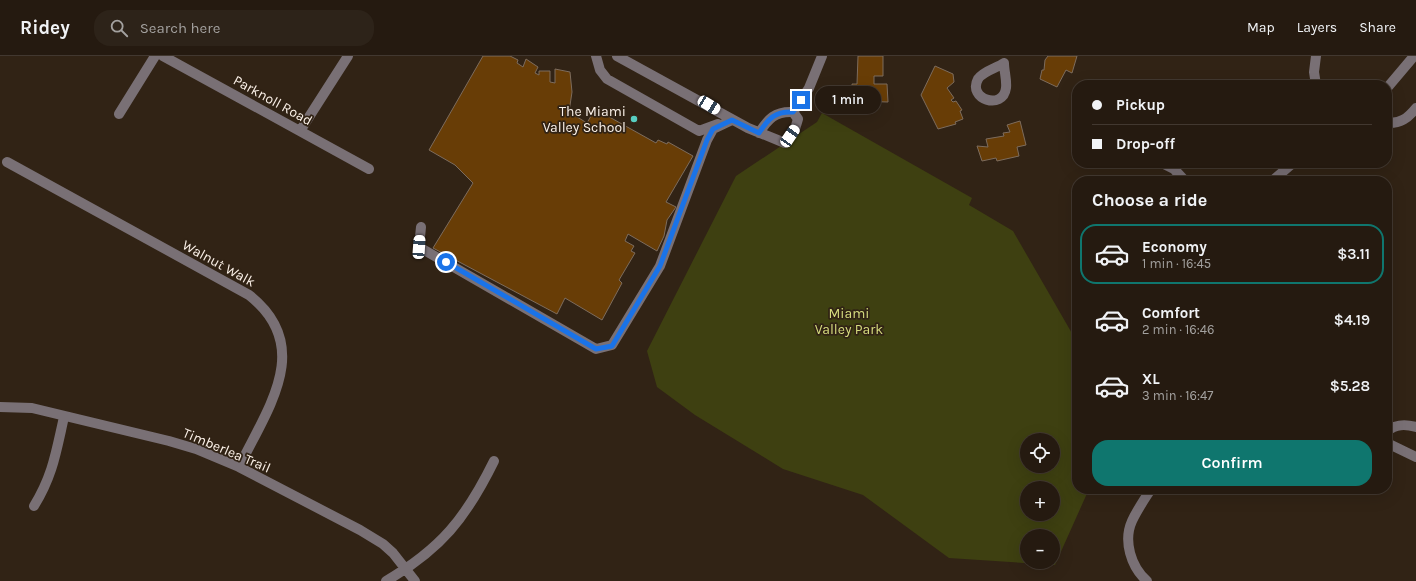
<!DOCTYPE html>
<meta charset="utf-8">
<style>
body{margin:0;font-family:Karla,sans-serif;background:#2d2319;color:#f1f3f6;height:100vh;display:flex;flex-direction:column;font-size:15px;white-space:nowrap}
*{box-sizing:border-box;margin:0}
p{font-size:13px;color:#a3a19f}
.icon{flex:none;width:22px;height:22px;fill:none;stroke:currentColor;stroke-width:2;stroke-linecap:round;stroke-linejoin:round}
.map{position:relative;flex:1;overflow:hidden}
.side{position:absolute;left:1072px;top:120px;width:320px;height:318px;display:flex;flex-direction:column;background:#251a10;border-radius:16px;box-shadow:0 4px 16px #0002,0 0 0 1px #423830}
.side>*{flex:none}
.guide{position:absolute;left:1072px;top:24px;width:320px;height:88px;border-radius:16px;box-shadow:0 4px 16px #0002,0 0 0 1px #423830;display:grid;align-content:center;height:88px;padding:0 20px;background:#251a10}
.fabs{position:absolute;left:1020px;top:377px;display:grid;gap:8px}
.fabs a{display:grid;place-items:center;width:40px;height:40px;border-radius:50%;background:#251a10;box-shadow:0 4px 16px #0002,0 0 0 1px #423830;font-size:20px}
.end{position:absolute;width:18px;height:18px;margin:-9px;border:5px solid #1a73e8;background:#fff;box-shadow:0 0 0 2px #fff}
.from{border-radius:50%}
.bubble{position:absolute;height:28px;border-radius:14px;background:#251a10;box-shadow:0 4px 16px #0002,0 0 0 1px #423830;font-size:13px;font-weight:600;line-height:28px;text-align:center}
.car{position:absolute;width:12px;height:24px;margin:-12px -6px;border-radius:5px;box-shadow:0 0 3px 1px #0007;background:linear-gradient(#fff 24%,#345 0 40%,#fff 0 76%,#345 0 86%,#fff 0)}
.guide b{display:flex;align-items:center;gap:14px;height:38px;font-size:15px}
.guide b+b{border-top:1px solid #423830}
.guide i{width:10px;height:10px;background:#f1f3f6}
ul{padding:0;list-style:none}
li{display:flex;align-items:center;gap:12px;height:60px;margin:0 8px 6px;padding:0 12px;border:2px solid transparent;border-radius:16px}
li div{flex:1}
li b{display:block;font-size:15px}
li em{font-style:normal;font-weight:600}
li.active{border-color:#0f766e}
li>.icon{width:36px;height:36px;stroke-width:1.5}
h2{padding:0 20px;font-size:18px;line-height:48px}
.primary-button{display:flex;gap:8px;margin-top:auto;padding:8px 20px}
.primary-button a{flex:1;height:46px;border-radius:16px;background:#0f766e;color:#fff;font-size:16px;font-weight:600;line-height:46px;text-align:center}
header{display:flex;align-items:center;gap:24px;box-sizing:border-box;height:56px;padding:0 20px;background:#251a10;border-bottom:1px solid #423830}
header strong{font-size:19px}
nav{display:flex;gap:22px;margin-inline-start:auto;font-size:14px}
.search{width:280px;height:36px;background:#2d2319;display:flex;align-items:center;gap:10px;box-sizing:border-box;padding:0 14px;border-radius:16px;color:#a3a19f;font-size:15px}
.map>svg:first-child{display:block}
</style>
<header>
<strong>Ridey</strong>
<div class="search"><svg class="icon" aria-label="search" viewBox="0 0 24 24"><circle cx="10" cy="10" r="6"/><path d="M15 15l6 6"/></svg>Search here</div>
<nav><a>Map</a><a>Layers</a><a>Share</a></nav>
</header>
<div class="map">
<svg width="1416" height="525" viewBox="0 0 1416 525">
<rect width="100%" height="100%" fill="#312315"/>
<path fill="#3e4011" fill-rule="evenodd" d="M 822,57 L 972,142 L 969,149 L 1013,175 L 1077,286 L 1077,433 L 1089,433 L 1055,509 L 949,502 L 863,439 L 783,413 L 695,359 L 657,331 L 647,295 L 736,120 L 817,66 ZM 1027,384 L 1053,384 L 1053,410 L 1027,410 ZM 1027,432 L 1053,432 L 1053,458 L 1027,458 ZM 1027,480 L 1053,480 L 1053,506 L 1027,506 Z"/>
<path fill="#683d06" stroke="#7d6c5d" d="M 483,0 L 510,0 L 518,4 L 517,7 L 523,11 L 526,3 L 538,11 L 535,17 L 539,19 L 539,15 L 550,15 L 550,26 L 555,27 L 555,13 L 570,16 L 572,36 L 569,56 L 587,67 L 595,53 L 656,87 L 658,84 L 667,88 L 668,86 L 693,100 L 666,146 L 676,151 L 667,164 L 664,180 L 657,195 L 628,178 L 625,185 L 634,190 L 631,195 L 635,197 L 619,224 L 622,227 L 602,264 L 565,242 L 557,258 L 433,192 L 473,127 L 455,109 L 429,94 Z
M 858,0 L 883,0 L 883,20 L 874,20 L 874,28 L 887,28 L 888,46 L 853,45 L 852,28 L 857,28 Z
M 1048,0 L 1077,0 L 1072,17 L 1066,14 L 1057,31 L 1040,23 L 1042,14 L 1044,14 L 1045,4 Z
M 935,10 L 953,18 L 954,26 L 947,32 L 954,42 L 951,44 L 953,46 L 956,45 L 962,54 L 960,55 L 963,63 L 955,66 L 956,68 L 938,73 L 921,39 Z
M 1020,65 L 1026,89 L 1017,91 L 1019,100 L 997,105 L 996,102 L 982,105 L 977,90 L 988,91 L 986,83 L 1004,80 L 1003,77 L 1010,76 L 1007,69 Z"/>
<g fill="none" stroke-linecap="round" stroke-linejoin="round">
<path stroke="#797075" stroke-width="10" d="M 163,0 L 369,113
M 596,0 L 600,14 L 607,23 L 699,75 L 718,68
M 617,0 L 748,72 L 785,87 L 795,73 L 798,63 L 793,56
M 1004,7 C 1004,15 1007,24 1006,32 C 1003,55 967,43 978,23 C 983,15 997,12 1004,7 Z
M 1316,29 L 1314,16 L 1316,0
M 1387,32 L 1414,0
M 793,56 L 809,32 L 822,0
M 119,58 L 155,0
M 1387,67 C 1400,68 1408,62 1416,52
M 300,75 L 348,0
M 759,77 C 768,63 775,55 793,56
M 7,106 L 249,239 C 315,291 267,353 239,411
M 1162,107 L 1174,113 L 1185,125
M 1272,125 L 1293,107
M 421,171 L 419,191 L 596,293 L 612,289 L 660,210 L 707,84 L 713,73 L 732,64
M 0,351 L 32,352 L 169,385 L 196,393 L 239,411 L 360,474 L 383,488 L 393,497 L 415,525
M 1387,375 C 1396,368 1405,368 1416,371
M 1387,387 L 1416,401
M 34,450 C 53,419 56,396 64,361
M 386,525 C 441,493 466,462 494,405
M 1147,525 C 1131,511 1123,485 1132,465 C 1137,454 1144,444 1151,433"/>
</g>
<g fill="none" stroke-linecap="round" stroke-linejoin="round">
<path stroke="#1a73e8" stroke-width="5" d="M 446,206 L 596,293 L 612,290 L 660,210 L 707,84 L 713,73 L 732,64 L 759,77 C 768,63 775,55 793,56 L 801,44"/>
</g>
<circle fill="#58cec1" stroke="#312315" stroke-width="1.5" cx="634" cy="63" r="4"/>
<g text-anchor="middle" stroke-width="3.5" stroke-linejoin="round" paint-order="stroke">
<g font-size="14" fill="#fcf2e9" stroke="#312315">
<text transform="translate(273 44) rotate(29)" y="5">Parknoll Road</text>
<text transform="translate(219 207) rotate(29)" y="5">Walnut Walk</text>
<text transform="translate(227 394) rotate(23)" y="5">Timberlea Trail</text>
</g>
<g font-size="14" fill="#fcf2e9" stroke="#312315" text-anchor="end">
<text x="626" y="60">The Miami<tspan x="626" dy="16">Valley School</tspan></text>
</g>
<g font-size="14" fill="#d6dc7f" stroke="#312315">
<text x="849" y="262">Miami<tspan x="849" dy="16">Valley Park</tspan></text>
</g>
</g>
</svg>
<div class="fabs">
<a><svg class="icon" aria-label="locate" viewBox="0 0 24 24"><circle cx="12" cy="12" r="6"/><path d="M12 2v4M12 18v4M2 12h4M18 12h4"/></svg></a>
<a>+</a>
<a>−</a>
</div>
<i class="end from" style="left:446px;top:206px"></i>
<i class="end" style="left:801px;top:44px"></i>
<div class="bubble" style="left:815px;top:30px;width:66px">1 min</div>
<i class="car" style="left:709px;top:49px;rotate:121deg"></i>
<i class="car" style="left:790px;top:80px;rotate:34deg"></i>
<i class="car" style="left:419px;top:191px;rotate:4deg"></i>
<div class="guide">
<b><i class="from"></i>Pickup</b>
<b><i></i>Drop-off</b>
</div>
<section class="side">
<h2>Choose a ride</h2>
<ul>
<li class="active"><svg class="icon" aria-label="car" viewBox="0 0 24 24"><path d="M5 17H2v-5l4-1 3-4h7l3 4 3 1v5h-3M9 17h6M6 11h13"/><circle cx="7" cy="17" r="2"/><circle cx="17" cy="17" r="2"/></svg><div><b>Economy</b><p>1 min · 16:45</p></div><em>$3.11</em></li>
<li><svg class="icon" aria-label="car" viewBox="0 0 24 24"><path d="M5 17H2v-5l4-1 3-4h7l3 4 3 1v5h-3M9 17h6M6 11h13"/><circle cx="7" cy="17" r="2"/><circle cx="17" cy="17" r="2"/></svg><div><b>Comfort</b><p>2 min · 16:46</p></div><em>$4.19</em></li>
<li><svg class="icon" aria-label="car" viewBox="0 0 24 24"><path d="M5 17H2v-5l4-1 3-4h7l3 4 3 1v5h-3M9 17h6M6 11h13"/><circle cx="7" cy="17" r="2"/><circle cx="17" cy="17" r="2"/></svg><div><b>XL</b><p>3 min · 16:47</p></div><em>$5.28</em></li>
</ul>
<div class="primary-button"><a>Confirm</a></div>
</section>
</div>
